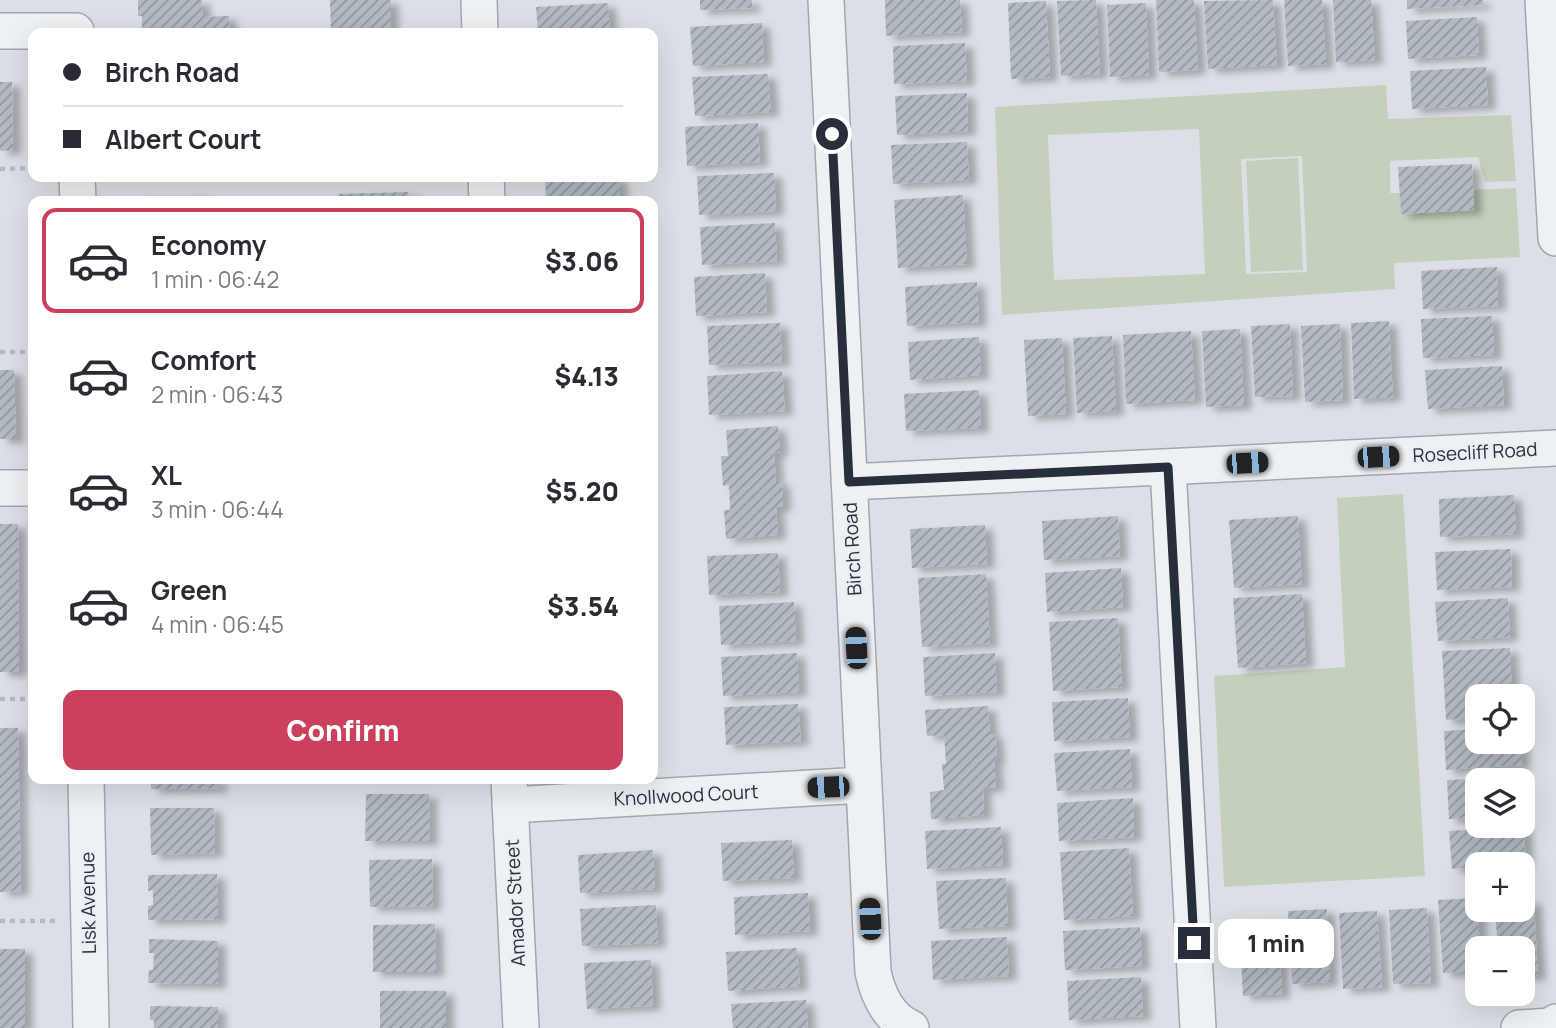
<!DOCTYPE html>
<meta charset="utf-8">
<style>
body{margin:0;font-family:Manrope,sans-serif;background:#f7f7f7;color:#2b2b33;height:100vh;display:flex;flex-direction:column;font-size:26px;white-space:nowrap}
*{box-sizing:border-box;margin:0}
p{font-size:23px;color:#7c7c81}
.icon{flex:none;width:38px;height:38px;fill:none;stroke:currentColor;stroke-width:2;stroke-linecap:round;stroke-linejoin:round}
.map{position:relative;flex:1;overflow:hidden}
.drawer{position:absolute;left:28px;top:196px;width:630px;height:588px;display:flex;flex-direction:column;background:#fff;border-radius:14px;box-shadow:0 7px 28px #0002}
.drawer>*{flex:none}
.hud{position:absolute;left:28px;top:28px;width:630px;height:154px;border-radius:14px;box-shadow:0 7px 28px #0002;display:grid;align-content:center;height:154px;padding:0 35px;background:#fff}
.tools{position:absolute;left:1465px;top:684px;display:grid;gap:14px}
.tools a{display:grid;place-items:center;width:70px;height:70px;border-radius:14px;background:#fff;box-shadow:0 7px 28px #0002;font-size:35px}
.end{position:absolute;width:32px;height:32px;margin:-16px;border:9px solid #262f3b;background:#fff;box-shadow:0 0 0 4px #fff}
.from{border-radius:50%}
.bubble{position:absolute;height:49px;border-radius:14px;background:#fff;box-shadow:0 7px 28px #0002;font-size:23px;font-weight:800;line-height:49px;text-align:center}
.car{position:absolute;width:21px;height:42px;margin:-21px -10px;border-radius:9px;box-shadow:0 0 5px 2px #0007;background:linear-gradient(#222 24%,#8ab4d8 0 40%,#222 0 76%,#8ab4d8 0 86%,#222 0)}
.hud b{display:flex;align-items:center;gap:24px;height:66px;font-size:26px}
.hud b+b{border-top:2px solid #e1e1e2}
.hud i{width:18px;height:18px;background:#2b2b33}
ul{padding:12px 0 0;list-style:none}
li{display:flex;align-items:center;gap:21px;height:105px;margin:0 14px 10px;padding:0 21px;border:4px solid transparent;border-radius:14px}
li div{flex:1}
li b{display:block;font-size:26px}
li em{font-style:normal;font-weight:800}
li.active{border-color:#cb405c}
li>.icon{width:63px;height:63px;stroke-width:1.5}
.primary-button{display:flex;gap:14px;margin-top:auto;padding:14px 35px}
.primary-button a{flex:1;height:80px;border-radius:14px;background:#cb405c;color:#fff;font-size:28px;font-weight:800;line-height:80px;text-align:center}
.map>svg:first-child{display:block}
</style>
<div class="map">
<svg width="1556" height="1028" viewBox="0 0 1556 1028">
<defs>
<pattern id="building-hatch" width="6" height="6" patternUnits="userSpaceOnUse" patternTransform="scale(1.75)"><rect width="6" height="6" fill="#b3bac2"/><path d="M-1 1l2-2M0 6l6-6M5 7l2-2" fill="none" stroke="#91989f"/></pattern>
<filter id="shadow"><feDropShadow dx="8" dy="4.5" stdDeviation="3.5" flood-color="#0004"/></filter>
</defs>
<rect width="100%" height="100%" fill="#dce0e6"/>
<path fill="#c3d0bd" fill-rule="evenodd" d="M 1386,85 L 1388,119 L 1511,115 L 1516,181 L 1485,182 L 1478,157 L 1390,161 L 1390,193 L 1400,193 L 1401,214 L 1474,210 L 1473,190 L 1516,188 L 1520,257 L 1394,263 L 1395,289 L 1002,315 L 995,107 ZM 1199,129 L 1205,274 L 1054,280 L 1048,135 ZM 1302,156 L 1307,272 L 1246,274 L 1241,159 Z
M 1298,158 L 1303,270 L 1251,272 L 1246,161 Z
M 1403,494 L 1425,876 L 1224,887 L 1214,676 L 1345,667 L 1337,498 Z"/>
<path fill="url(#building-hatch)" filter="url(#shadow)" d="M 138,0 L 202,0 L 203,15 L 205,15 L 206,17 L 229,16 L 230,33 L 142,33 L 142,16 L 138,16 Z
M 330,0 L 391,0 L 391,31 L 331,33 Z
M 700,0 L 752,0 L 752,8 L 700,10 Z
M 885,0 L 960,0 L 962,32 L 886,36 Z
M 1096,0 L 1100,74 L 1061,76 L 1057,1 Z
M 1156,0 L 1194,0 L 1198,70 L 1159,72 Z
M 1273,0 L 1277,65 L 1208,69 L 1204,1 Z
M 1284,0 L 1322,0 L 1326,64 L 1288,66 Z
M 1333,0 L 1371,0 L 1375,60 L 1336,62 Z
M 1407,0 L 1483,0 L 1483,5 L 1407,9 Z
M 1046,1 L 1050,77 L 1011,79 L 1008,3 Z
M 608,3 L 610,33 L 538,33 L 536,7 Z
M 1146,3 L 1149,75 L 1110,77 L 1107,5 Z
M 1477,17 L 1479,55 L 1408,59 L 1406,21 Z
M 762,23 L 764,62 L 693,66 L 690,27 Z
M 965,43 L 967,81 L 894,84 L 893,46 Z
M 1486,67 L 1488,105 L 1412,109 L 1410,71 Z
M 768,74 L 771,112 L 695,116 L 692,77 Z
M 0,82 L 12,82 L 13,150 L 0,151 Z
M 967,93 L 968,131 L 897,135 L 895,96 Z
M 758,123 L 760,162 L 687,166 L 685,127 Z
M 967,142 L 969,180 L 893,184 L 891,145 Z
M 1472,164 L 1474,210 L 1401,214 L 1398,167 Z
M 774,173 L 776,211 L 699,215 L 697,176 Z
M 545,177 L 619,177 L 620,201 L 546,201 Z
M 408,192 L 408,201 L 340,201 L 339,194 Z
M 963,195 L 967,264 L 898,268 L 894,200 Z
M 205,196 L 205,201 L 145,201 L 145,197 Z
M 775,223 L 777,261 L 702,265 L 700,227 Z
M 1497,267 L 1498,306 L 1423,309 L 1421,271 Z
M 765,273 L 767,312 L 696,316 L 694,277 Z
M 977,282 L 979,322 L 907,326 L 905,287 Z
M 1492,316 L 1494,355 L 1423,358 L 1421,319 Z
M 1389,321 L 1393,397 L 1354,399 L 1351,323 Z
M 780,323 L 782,362 L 709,365 L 707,326 Z
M 1290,324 L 1293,396 L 1255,397 L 1251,326 Z
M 1340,324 L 1343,400 L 1305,402 L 1301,326 Z
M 1240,329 L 1244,405 L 1206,407 L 1202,331 Z
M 1191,331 L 1195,400 L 1126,404 L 1123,335 Z
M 1112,336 L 1116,411 L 1077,413 L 1073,338 Z
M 979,337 L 981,375 L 910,380 L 908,342 Z
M 1062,338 L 1066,414 L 1028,416 L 1024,340 Z
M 1502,366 L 1504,405 L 1428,409 L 1425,370 Z
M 0,370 L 14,370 L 16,439 L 0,439 Z
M 782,371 L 785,411 L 709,415 L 707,376 Z
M 979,390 L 981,428 L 906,431 L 904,394 Z
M 778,426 L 780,452 L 774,453 L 776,482 L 782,482 L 783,507 L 776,507 L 778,535 L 726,539 L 724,510 L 730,510 L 729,485 L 723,486 L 721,456 L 728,456 L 726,430 Z
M 1514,495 L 1516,534 L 1440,537 L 1439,499 Z
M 1118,516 L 1120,556 L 1044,560 L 1042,521 Z
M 1298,516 L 1302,584 L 1234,588 L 1229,520 Z
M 0,524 L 18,524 L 19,672 L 0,672 Z
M 985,525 L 987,564 L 912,568 L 910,529 Z
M 1511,549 L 1512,587 L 1437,590 L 1435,552 Z
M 778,553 L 780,592 L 709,595 L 707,556 Z
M 1121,568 L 1123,607 L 1047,612 L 1045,573 Z
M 986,574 L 990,643 L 922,647 L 918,578 Z
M 1302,594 L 1306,663 L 1238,668 L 1233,598 Z
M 1508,598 L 1510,637 L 1438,641 L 1435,602 Z
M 794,602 L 796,641 L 721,645 L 719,606 Z
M 1118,618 L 1122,687 L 1053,691 L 1049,622 Z
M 1510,648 L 1512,696 L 1477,696 L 1477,718 L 1446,720 L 1442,651 Z
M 797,653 L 799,692 L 723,696 L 721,657 Z
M 995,653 L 997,692 L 925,696 L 923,657 Z
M 1128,698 L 1130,737 L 1054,741 L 1052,702 Z
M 798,704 L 801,741 L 726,745 L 724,707 Z
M 988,706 L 990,734 L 995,734 L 997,760 L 994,760 L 996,787 L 983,788 L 984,815 L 931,819 L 930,792 L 944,790 L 942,764 L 946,764 L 944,735 L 927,736 L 925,710 Z
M 0,728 L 18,728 L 21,891 L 0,892 Z
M 1477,729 L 1477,742 L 1521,742 L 1522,765 L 1446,770 L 1444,731 Z
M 1130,749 L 1132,787 L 1057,791 L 1054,753 Z
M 1522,776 L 1522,780 L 1477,780 L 1477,818 L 1449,819 L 1447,780 Z
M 151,779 L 219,779 L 219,788 L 151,789 Z
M 366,794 L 429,794 L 430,841 L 365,841 Z
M 1133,798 L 1134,837 L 1059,841 L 1057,803 Z
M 150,808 L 214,808 L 215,853 L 151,855 Z
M 1524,826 L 1526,864 L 1477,864 L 1477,867 L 1452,869 L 1449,831 Z
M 1001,827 L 1003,865 L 927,869 L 925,831 Z
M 792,840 L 794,878 L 723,881 L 721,843 Z
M 1129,848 L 1133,916 L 1064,920 L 1060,852 Z
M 653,850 L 655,889 L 580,893 L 578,855 Z
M 432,859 L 433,906 L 370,907 L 369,860 Z
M 217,874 L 218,919 L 148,920 L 148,906 L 153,905 L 153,890 L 148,891 L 148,875 Z
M 1006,878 L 1008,926 L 939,929 L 936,881 Z
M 808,893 L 810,931 L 735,935 L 734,897 Z
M 1477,898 L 1480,948 L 1477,948 L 1477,971 L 1443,973 L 1438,900 Z
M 1522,900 L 1534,900 L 1538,976 L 1522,976 L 1522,948 L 1498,948 L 1495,910 L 1522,910 Z
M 656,905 L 658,943 L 582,946 L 580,909 Z
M 1427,908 L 1431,983 L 1393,984 L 1389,910 Z
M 1327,909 L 1330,982 L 1292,984 L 1288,911 Z
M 1377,911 L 1382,987 L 1343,989 L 1339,913 Z
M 1278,919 L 1282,994 L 1243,996 L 1239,921 Z
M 435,924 L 436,972 L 373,972 L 373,925 Z
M 1140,927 L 1142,966 L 1065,970 L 1063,931 Z
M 1007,937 L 1009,976 L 933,980 L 931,941 Z
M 149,939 L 218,941 L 218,984 L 148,983 L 149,970 L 153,970 L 154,953 L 149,953 Z
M 797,948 L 800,986 L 728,991 L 726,952 Z
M 0,949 L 25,949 L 25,1028 L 0,1028 Z
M 651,960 L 653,1006 L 587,1009 L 584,963 Z
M 1141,977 L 1143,1016 L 1069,1020 L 1067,981 Z
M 380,991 L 446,991 L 446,1028 L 380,1028 Z
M 806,1000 L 808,1028 L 733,1028 L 731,1004 Z
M 150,1006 L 218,1007 L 218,1028 L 154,1028 L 154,1020 L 150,1020 Z"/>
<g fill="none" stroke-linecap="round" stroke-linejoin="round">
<defs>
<path id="minor" d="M 479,0 L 480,33
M 826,0 L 873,972 C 878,995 888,1018 911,1028
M 1543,0 L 1556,238
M 0,31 L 76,31
M 77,177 L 78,201
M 486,177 L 487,201
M 1168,467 L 1198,1028
M 849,482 L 1556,448
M 0,488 L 33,488
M 86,779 L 91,1028
M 509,779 L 521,1028
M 510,805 L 863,785
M 1519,1028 L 1551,1026 L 1556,1022"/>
</defs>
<use href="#minor" stroke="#a2a7af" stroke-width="38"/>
<path stroke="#b6bbc0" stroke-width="4.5" stroke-dasharray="5 5" stroke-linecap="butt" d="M 0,169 L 33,168
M 0,352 L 33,352
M 0,699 L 33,699
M 0,921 L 55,921"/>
<use href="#minor" stroke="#eef1f4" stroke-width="35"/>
</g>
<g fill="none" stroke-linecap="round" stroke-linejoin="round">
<path stroke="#262f3b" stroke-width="9" d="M 832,134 L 849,482 L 1168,467 L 1194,943"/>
</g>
<g text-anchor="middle" stroke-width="6" stroke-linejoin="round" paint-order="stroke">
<g font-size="19" fill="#262f3b" stroke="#ebeff4">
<text transform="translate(1475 452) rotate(-3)" y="7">Rosecliff Road</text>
<text transform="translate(852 549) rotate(-93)" y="7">Birch Road</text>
<text transform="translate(686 795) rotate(-3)" y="7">Knollwood Court</text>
<text transform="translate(88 903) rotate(-91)" y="7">Lisk Avenue</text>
<text transform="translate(515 903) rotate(-93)" y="7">Amador Street</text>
</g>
</g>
</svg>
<div class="tools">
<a><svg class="icon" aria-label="locate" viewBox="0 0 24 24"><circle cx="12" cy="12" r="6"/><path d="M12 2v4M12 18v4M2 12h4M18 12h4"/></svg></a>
<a><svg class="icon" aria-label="layers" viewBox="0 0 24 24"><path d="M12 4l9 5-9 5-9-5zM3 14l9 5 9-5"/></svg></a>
<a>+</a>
<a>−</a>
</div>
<i class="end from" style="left:832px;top:134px"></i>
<i class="end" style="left:1194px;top:943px"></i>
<div class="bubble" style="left:1218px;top:919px;width:116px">1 min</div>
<i class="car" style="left:1378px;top:457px;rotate:87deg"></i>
<i class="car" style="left:1247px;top:463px;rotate:87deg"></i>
<i class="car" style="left:856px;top:648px;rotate:357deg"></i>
<i class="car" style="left:828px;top:787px;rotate:268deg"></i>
<i class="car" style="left:870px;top:919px;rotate:357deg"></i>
<div class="hud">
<b><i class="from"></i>Birch Road</b>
<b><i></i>Albert Court</b>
</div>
<section class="drawer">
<ul>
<li class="active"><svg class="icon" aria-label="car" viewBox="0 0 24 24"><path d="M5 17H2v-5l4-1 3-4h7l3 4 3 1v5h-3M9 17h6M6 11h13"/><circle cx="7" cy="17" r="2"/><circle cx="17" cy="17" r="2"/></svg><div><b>Economy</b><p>1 min · 06:42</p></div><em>$3.06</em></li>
<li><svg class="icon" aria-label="car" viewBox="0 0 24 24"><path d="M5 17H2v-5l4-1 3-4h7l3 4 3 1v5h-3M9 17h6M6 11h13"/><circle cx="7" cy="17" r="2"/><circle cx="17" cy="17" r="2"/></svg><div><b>Comfort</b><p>2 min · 06:43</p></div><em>$4.13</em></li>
<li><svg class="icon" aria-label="car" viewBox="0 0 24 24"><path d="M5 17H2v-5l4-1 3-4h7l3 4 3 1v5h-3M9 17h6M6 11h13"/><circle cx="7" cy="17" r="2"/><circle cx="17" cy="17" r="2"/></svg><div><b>XL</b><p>3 min · 06:44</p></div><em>$5.20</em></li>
<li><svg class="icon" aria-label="car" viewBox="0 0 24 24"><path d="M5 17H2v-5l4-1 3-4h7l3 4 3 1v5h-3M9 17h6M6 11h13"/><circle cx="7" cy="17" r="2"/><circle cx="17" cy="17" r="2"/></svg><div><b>Green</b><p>4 min · 06:45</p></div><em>$3.54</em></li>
</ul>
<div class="primary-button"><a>Confirm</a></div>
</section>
</div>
